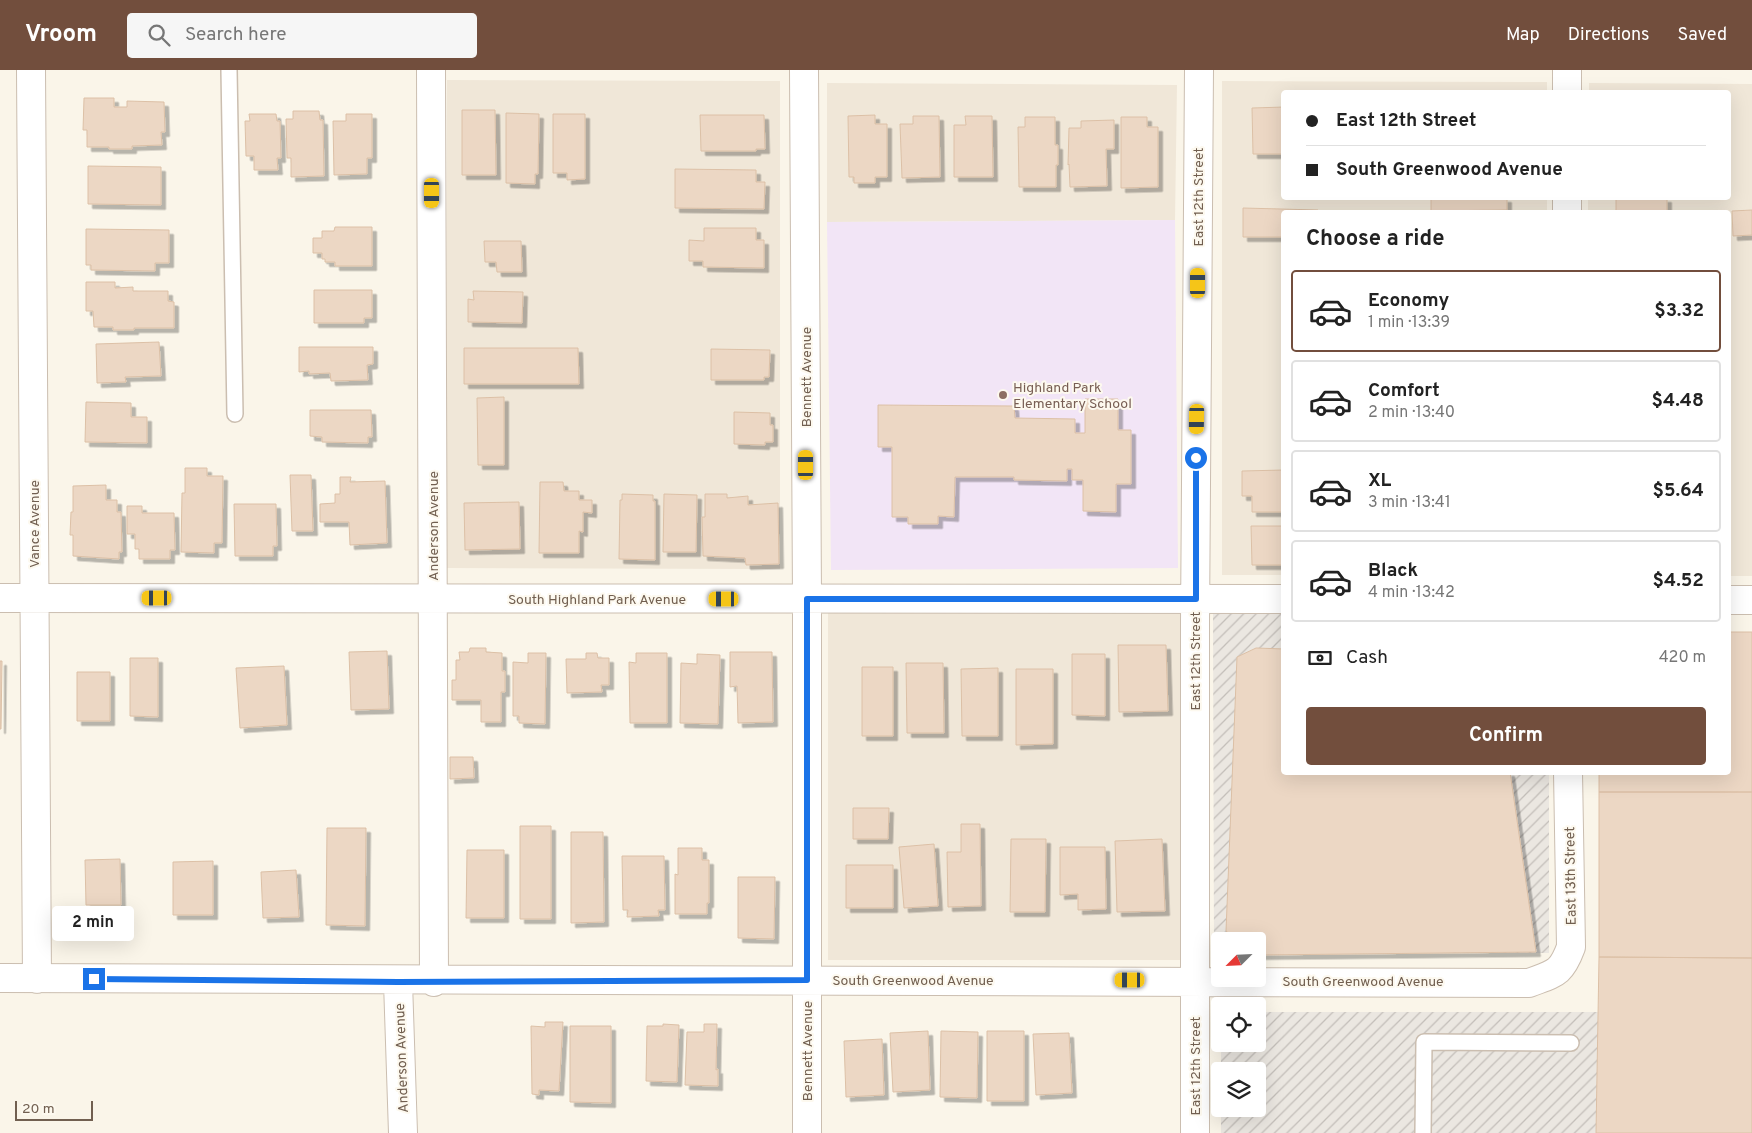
<!DOCTYPE html>
<meta charset="utf-8">
<style>
body{margin:0;font-family:Overpass,sans-serif;background:#f6f6f6;color:#222;height:100vh;display:flex;flex-direction:column;font-size:19px;white-space:nowrap}
*{box-sizing:border-box;margin:0}
p{font-size:16px;color:#767676}
.icon{flex:none;width:28px;height:28px;fill:none;stroke:currentColor;stroke-width:2;stroke-linecap:round;stroke-linejoin:round}
.map{position:relative;flex:1;overflow:hidden}
.panel{position:absolute;left:1281px;top:140px;width:450px;height:565px;display:flex;flex-direction:column;background:#fff;border-radius:5px;box-shadow:0 5px 20px #0002}
.panel>*{flex:none}
.guide{position:absolute;left:1281px;top:20px;width:450px;height:110px;border-radius:5px;box-shadow:0 5px 20px #0002;display:grid;align-content:center;height:110px;padding:0 25px;background:#fff}
.needle{width:32px;rotate:246deg}
.controls{position:absolute;left:1211px;top:862px;display:grid;gap:10px}
.controls a{display:grid;place-items:center;width:55px;height:55px;border-radius:5px;background:#fff;box-shadow:0 5px 20px #0002;font-size:25px}
.scale{position:absolute;left:15px;bottom:12px;width:78px;box-sizing:border-box;padding-left:5px;border:2px solid #715f50;border-top:0;font-size:14px;line-height:18px;white-space:nowrap;color:#715f50;-webkit-text-stroke:4px #fdf9ef;paint-order:stroke}
.end{position:absolute;width:22px;height:22px;margin:-11px;border:6px solid #1a73e8;background:#fff;box-shadow:0 0 0 2px #fff}
.from{border-radius:50%}
.bubble{position:absolute;height:35px;border-radius:5px;background:#fff;box-shadow:0 5px 20px #0002;font-size:16px;font-weight:700;line-height:35px;text-align:center}
.car{position:absolute;width:15px;height:30px;margin:-15px -8px;border-radius:6px;box-shadow:0 0 4px 1px #0007;background:linear-gradient(#f5c518 24%,#345 0 40%,#f5c518 0 76%,#345 0 86%,#f5c518 0)}
.guide b{display:flex;align-items:center;gap:18px;height:48px;font-size:19px}
.guide b+b{border-top:1px solid #e0e0e0}
.guide i{width:12px;height:12px;background:#222}
ul{padding:0;list-style:none}
li{display:flex;align-items:center;gap:15px;height:82px;margin:0 10px 8px;padding:0 15px;border:2px solid #e0e0e0;border-radius:5px}
li div{flex:1}
li b{display:block;font-size:19px}
li em{font-style:normal;font-weight:700}
li.on{border-color:#724e3d}
li>.icon{width:45px;height:45px;stroke-width:1.5}
h2{padding:0 25px;font-size:22px;line-height:60px}
.pay{display:flex;align-items:center;gap:12px;height:55px;padding:0 25px;font-size:19px}
.pay p{margin-inline-start:auto}
.cta{display:flex;gap:10px;margin-top:auto;padding:10px 25px}
.cta a{flex:1;height:58px;border-radius:5px;background:#724e3d;color:#fff;font-size:20px;font-weight:700;line-height:58px;text-align:center}
header{display:flex;align-items:center;gap:30px;box-sizing:border-box;height:70px;padding:0 25px;background:#724e3d;color:#fff}
header strong{font-size:24px}
nav{display:flex;gap:28px;margin-inline-start:auto;font-size:18px}
.search{width:350px;height:45px;background:#f6f6f6;display:flex;align-items:center;gap:12px;box-sizing:border-box;padding:0 18px;border-radius:5px;color:#767676;font-size:19px}
.map>svg:first-child{display:block}
</style>
<header>
<strong>Vroom</strong>
<div class="search"><svg class="icon" aria-label="search" viewBox="0 0 24 24"><circle cx="10" cy="10" r="6"/><path d="M15 15l6 6"/></svg>Search here</div>
<nav><a>Map</a><a>Directions</a><a>Saved</a></nav>
</header>
<div class="map">
<svg width="1752" height="1063" viewBox="0 0 1752 1063">
<defs>
<pattern id="industrial-furrows" width="10" height="10" patternUnits="userSpaceOnUse" patternTransform="scale(1.25)"><rect width="10" height="10" fill="#ebe7e1"/><path d="M-1 1l2-2M0 10L10 0M9 11l2-2" fill="none" stroke="#c3beb9"/></pattern>
<filter id="shadow"><feDropShadow dx="4.5" dy="4.5" stdDeviation="0" flood-color="#0004"/></filter>
</defs>
<rect width="100%" height="100%" fill="#faf5e9"/>
<path fill="#f0e7d8" d="M 447,10 L 780,11 L 780,499 L 447,498 Z
M 1222,11 L 1547,12 L 1547,22 L 1284,22 L 1284,128 L 1547,128 L 1547,142 L 1284,142 L 1284,505 L 1222,505 Z
M 827,13 L 1177,15 L 1175,150 L 827,152 Z
M 1589,13 L 1752,14 L 1752,506 L 1729,506 L 1729,142 L 1588,142 L 1588,128 L 1729,128 L 1729,22 L 1589,22 Z
M 828,537 L 1182,538 L 1183,890 L 828,890 Z"/>
<path fill="url(#industrial-furrows)" d="M 1213,540 L 1284,540 L 1284,702 L 1549,703 L 1549,883 L 1258,883 L 1258,871 L 1220,871 L 1220,883 L 1214,883 Z
M 1258,942 L 1752,942 L 1752,1063 L 1221,1063 L 1221,1039 L 1258,1039 L 1258,1001 L 1221,1001 L 1221,974 L 1258,974 Z"/>
<path fill="#f2e5f6" d="M 1175,150 L 1178,498 L 831,500 L 827,152 Z"/>
<path fill="#ecd7c4" stroke="#dcc0a6" filter="url(#shadow)" d="M 84,28 L 114,28 L 114,37 L 127,37 L 127,31 L 164,32 L 165,62 L 161,62 L 162,75 L 132,76 L 132,79 L 109,79 L 109,77 L 87,77 L 87,60 L 83,60 Z
M 1284,37 L 1284,84 L 1253,84 L 1252,38 Z
M 462,40 L 495,40 L 496,105 L 462,105 Z
M 293,41 L 319,41 L 320,50 L 323,50 L 324,106 L 291,107 L 291,88 L 287,88 L 286,49 L 293,49 Z
M 506,43 L 539,44 L 538,104 L 535,104 L 535,114 L 506,113 Z
M 249,44 L 276,44 L 277,51 L 280,51 L 281,88 L 277,88 L 278,100 L 254,100 L 254,86 L 246,86 L 245,51 L 250,51 Z
M 346,44 L 372,44 L 372,88 L 367,88 L 367,104 L 334,105 L 333,51 L 346,51 Z
M 553,44 L 585,44 L 585,109 L 567,110 L 567,103 L 553,103 Z
M 700,45 L 764,45 L 765,79 L 756,79 L 756,81 L 701,81 Z
M 875,45 L 875,54 L 887,54 L 887,107 L 875,107 L 875,113 L 854,113 L 854,107 L 849,107 L 848,46 Z
M 913,46 L 939,46 L 940,107 L 902,108 L 900,54 L 913,54 Z
M 965,46 L 992,46 L 993,107 L 954,107 L 954,55 L 966,55 Z
M 1025,47 L 1055,47 L 1055,75 L 1058,75 L 1058,95 L 1056,95 L 1056,117 L 1019,117 L 1018,57 L 1025,57 Z
M 1121,47 L 1147,47 L 1147,57 L 1158,57 L 1158,117 L 1121,118 Z
M 1114,50 L 1114,79 L 1106,79 L 1107,116 L 1070,117 L 1069,94 L 1068,95 L 1069,58 L 1081,58 L 1081,51 Z
M 88,96 L 161,97 L 161,135 L 88,134 Z
M 675,99 L 756,100 L 756,112 L 765,112 L 764,139 L 675,138 Z
M 1431,128 L 1507,128 L 1507,140 L 1431,141 Z
M 1616,128 L 1667,128 L 1667,141 L 1616,142 Z
M 1243,138 L 1318,140 L 1318,142 L 1284,142 L 1284,167 L 1243,167 Z
M 1752,140 L 1752,165 L 1733,166 L 1732,141 Z
M 335,157 L 372,157 L 372,196 L 335,196 L 335,192 L 325,192 L 325,189 L 322,189 L 322,183 L 313,183 L 313,168 L 322,168 L 322,161 L 334,161 Z
M 704,158 L 756,158 L 756,170 L 764,170 L 764,198 L 703,197 L 703,191 L 689,191 L 689,170 L 704,171 Z
M 86,159 L 169,160 L 169,193 L 155,193 L 155,201 L 91,200 L 91,195 L 86,195 Z
M 484,171 L 521,171 L 522,202 L 497,202 L 496,192 L 485,192 Z
M 86,212 L 115,212 L 115,218 L 133,217 L 133,221 L 168,221 L 168,231 L 174,232 L 174,258 L 134,258 L 134,260 L 113,260 L 113,257 L 94,257 L 93,241 L 86,241 Z
M 314,220 L 372,220 L 372,248 L 364,248 L 364,253 L 314,253 Z
M 473,221 L 523,222 L 522,253 L 468,252 L 468,229 L 474,230 Z
M 159,272 L 161,306 L 125,307 L 126,312 L 97,313 L 96,274 Z
M 299,277 L 373,277 L 373,294 L 367,295 L 368,310 L 331,311 L 330,303 L 309,304 L 309,301 L 299,302 Z
M 464,278 L 578,278 L 579,314 L 464,314 Z
M 711,279 L 770,280 L 769,307 L 764,307 L 764,310 L 711,310 Z
M 504,327 L 504,395 L 478,395 L 477,328 Z
M 1085,329 L 1118,329 L 1118,360 L 1131,360 L 1131,414 L 1116,414 L 1116,442 L 1083,441 L 1083,410 L 1072,410 L 1072,399 L 1067,399 L 1067,411 L 1014,410 L 1014,407 L 955,407 L 954,447 L 938,446 L 938,454 L 908,454 L 908,447 L 892,447 L 892,377 L 878,377 L 878,335 L 1014,336 L 1015,348 L 1075,349 L 1075,363 L 1085,363 Z
M 86,332 L 131,333 L 131,347 L 147,347 L 147,373 L 85,372 Z
M 310,340 L 371,340 L 372,367 L 368,367 L 368,373 L 322,372 L 322,367 L 310,366 Z
M 734,342 L 770,343 L 770,355 L 773,355 L 773,372 L 765,372 L 765,375 L 734,374 Z
M 185,398 L 207,398 L 207,406 L 223,406 L 222,473 L 214,473 L 214,483 L 181,482 L 182,423 L 185,423 Z
M 1284,400 L 1284,442 L 1252,442 L 1252,426 L 1242,426 L 1242,401 Z
M 290,405 L 311,405 L 313,461 L 292,461 Z
M 340,407 L 351,407 L 350,412 L 385,411 L 387,473 L 350,475 L 349,452 L 320,452 L 320,434 L 335,433 L 335,424 L 340,424 Z
M 540,412 L 563,412 L 564,421 L 579,421 L 579,430 L 592,430 L 592,443 L 583,442 L 583,462 L 579,461 L 579,483 L 539,483 Z
M 106,415 L 106,430 L 117,430 L 117,442 L 121,442 L 122,482 L 119,482 L 119,489 L 73,486 L 73,465 L 70,465 L 71,442 L 73,442 L 73,416 Z
M 622,424 L 653,425 L 653,431 L 655,431 L 655,490 L 619,489 L 620,430 L 622,430 Z
M 664,424 L 697,425 L 696,482 L 663,482 Z
M 705,424 L 727,424 L 727,428 L 748,426 L 748,435 L 778,433 L 779,494 L 746,495 L 745,488 L 703,486 L 702,447 L 705,447 Z
M 519,432 L 520,479 L 465,480 L 464,433 Z
M 234,434 L 276,434 L 277,476 L 273,476 L 273,486 L 235,486 Z
M 127,436 L 142,436 L 142,443 L 174,443 L 175,480 L 170,480 L 170,489 L 139,489 L 139,479 L 135,479 L 135,464 L 127,464 Z
M 1251,456 L 1284,456 L 1284,495 L 1252,495 Z
M 1729,562 L 1752,562 L 1752,722 L 1599,722 L 1599,702 L 1729,702 Z
M 1118,575 L 1166,575 L 1168,641 L 1119,642 Z
M 470,578 L 486,578 L 486,582 L 502,583 L 502,601 L 505,601 L 505,622 L 501,622 L 501,652 L 481,652 L 481,630 L 452,630 L 452,610 L 456,610 L 456,590 L 460,590 L 459,582 L 469,582 Z
M 1256,578 L 1284,579 L 1284,702 L 1510,702 L 1536,882 L 1258,885 L 1258,871 L 1238,871 L 1226,861 L 1237,587 Z
M 387,581 L 389,639 L 351,640 L 349,582 Z
M 730,582 L 772,582 L 773,652 L 738,653 L 737,616 L 730,617 Z
M 528,583 L 546,583 L 545,654 L 519,653 L 519,646 L 513,646 L 513,592 L 528,593 Z
M 586,583 L 597,583 L 598,588 L 609,588 L 609,615 L 601,615 L 602,622 L 567,623 L 566,589 L 586,589 Z
M 636,583 L 667,583 L 667,653 L 630,653 L 629,592 L 636,593 Z
M 697,584 L 720,585 L 718,654 L 680,653 L 681,593 L 697,594 Z
M 1072,584 L 1105,584 L 1105,646 L 1072,645 Z
M 130,588 L 158,588 L 158,647 L 130,646 Z
M 0,591 L 2,591 L 1,659 L 0,659 Z
M 906,593 L 943,593 L 944,663 L 907,663 Z
M 284,596 L 287,655 L 240,658 L 236,598 Z
M 862,597 L 893,597 L 893,666 L 862,666 Z
M 998,598 L 998,666 L 962,666 L 961,599 Z
M 1016,599 L 1053,599 L 1053,674 L 1016,675 Z
M 77,602 L 110,602 L 110,651 L 77,651 Z
M 450,687 L 473,687 L 474,708 L 450,709 Z
M 1599,722 L 1752,722 L 1752,888 L 1599,887 Z
M 853,738 L 889,738 L 888,769 L 853,769 Z
M 961,754 L 980,754 L 981,836 L 948,837 L 947,782 L 961,782 Z
M 520,756 L 551,756 L 551,849 L 520,849 Z
M 327,758 L 366,758 L 365,856 L 326,855 Z
M 571,762 L 603,762 L 604,852 L 571,853 Z
M 1011,769 L 1046,769 L 1045,842 L 1010,842 Z
M 1162,769 L 1165,841 L 1117,842 L 1115,771 Z
M 934,774 L 938,836 L 904,838 L 899,777 Z
M 1060,777 L 1105,777 L 1106,839 L 1078,840 L 1078,824 L 1060,825 Z
M 678,778 L 702,778 L 702,790 L 709,790 L 709,833 L 707,833 L 707,844 L 675,844 L 675,804 L 678,805 Z
M 467,780 L 504,780 L 504,848 L 466,848 Z
M 622,786 L 664,786 L 665,840 L 658,840 L 659,846 L 627,847 L 628,840 L 623,840 Z
M 120,789 L 121,835 L 86,835 L 85,790 Z
M 213,791 L 213,845 L 173,845 L 173,792 Z
M 846,795 L 893,795 L 893,838 L 846,838 Z
M 296,800 L 299,847 L 263,848 L 261,802 Z
M 738,807 L 775,807 L 774,869 L 738,868 Z
M 1599,887 L 1752,888 L 1752,1063 L 1596,1063 Z
M 545,952 L 563,952 L 559,1021 L 539,1020 L 539,1025 L 532,1024 L 531,956 L 545,957 Z
M 663,954 L 679,955 L 677,1012 L 646,1011 L 647,956 L 663,956 Z
M 704,954 L 717,954 L 716,1000 L 718,999 L 718,1016 L 685,1015 L 687,962 L 704,962 Z
M 570,956 L 611,956 L 611,1033 L 570,1032 Z
M 928,961 L 930,1020 L 893,1022 L 890,963 Z
M 941,961 L 978,962 L 977,1028 L 940,1027 Z
M 987,961 L 1024,961 L 1024,1031 L 987,1031 Z
M 1069,963 L 1072,1023 L 1036,1025 L 1033,964 Z
M 882,969 L 884,1025 L 846,1027 L 844,971 Z"/>
<g fill="none" stroke-linecap="round" stroke-linejoin="round">
<defs>
<path id="lane" d="M 229,0 L 235,344
M 1423,1063 L 1424,972 L 1571,973"/>
<path id="street" d="M 31,0 L 37,909
M 431,0 L 434,912
M 804,0 L 807,529 L 807,1063
M 1567,22 L 1567,0
M 1567,142 L 1567,128
M 0,528 L 1284,529
M 1729,530 L 1752,530
M 0,908 C 510,914 1020,909 1529,913 C 1555,903 1561,904 1571,877 L 1568,702
M 398,912 L 403,1063
M 1195,1063 L 1195,552 L 1199,0"/>
</defs>
<use href="#lane" stroke="#cbbeb0" stroke-width="18"/>
<use href="#street" stroke="#cbbeb0" stroke-width="30"/>
<use href="#lane" stroke="#fff" stroke-width="15"/>
<use href="#street" stroke="#fff" stroke-width="28"/>
</g>
<g fill="none" stroke-linecap="round" stroke-linejoin="round">
<path stroke="#1a73e8" stroke-width="6" d="M 94,909 L 398,912 L 807,910 L 807,529 L 1196,529 L 1196,388"/>
</g>
<circle fill="#8d6e63" stroke="#fdf9ef" stroke-width="2" cx="1003" cy="325" r="5"/>
<g text-anchor="middle" stroke-width="4" stroke-linejoin="round" paint-order="stroke">
<g font-size="14" fill="#715f50" stroke="#fdf9ef">
<text transform="translate(1198 127) rotate(-90)" y="5">East 12th Street</text>
<text transform="translate(806 307) rotate(-90)" y="5">Bennett Avenue</text>
<text transform="translate(34 454) rotate(-90)" y="5">Vance Avenue</text>
<text transform="translate(433 456) rotate(-90)" y="5">Anderson Avenue</text>
<text x="597" y="534">South Highland Park Avenue</text>
<text transform="translate(1195 591) rotate(-90)" y="5">East 12th Street</text>
<text transform="translate(1570 806) rotate(-91)" y="5">East 13th Street</text>
<text x="913" y="915">South Greenwood Avenue</text>
<text x="1363" y="916">South Greenwood Avenue</text>
<text transform="translate(807 981) rotate(-90)" y="5">Bennett Avenue</text>
<text transform="translate(401 988) rotate(-92)" y="5">Anderson Avenue</text>
<text transform="translate(1195 996) rotate(-90)" y="5">East 12th Street</text>
</g>
<g font-size="14" fill="#785e54" stroke="#fdf9ef" text-anchor="start">
<text x="1013" y="322">Highland Park<tspan x="1013" dy="16">Elementary School</tspan></text>
</g>
</g>
</svg>
<div class="controls">
<a><svg class="needle" viewBox="-14 -14 28 28"><path d="M0-13l5 13h-10z" fill="#e53935"/><path d="M0 13l5-13h-10z" fill="#767676"/></svg></a>
<a><svg class="icon" aria-label="locate" viewBox="0 0 24 24"><circle cx="12" cy="12" r="6"/><path d="M12 2v4M12 18v4M2 12h4M18 12h4"/></svg></a>
<a><svg class="icon" aria-label="layers" viewBox="0 0 24 24"><path d="M12 4l9 5-9 5-9-5zM3 14l9 5 9-5"/></svg></a>
</div>
<div class="scale">20 m</div>
<i class="end from" style="left:1196px;top:388px"></i>
<i class="end" style="left:94px;top:909px"></i>
<div class="bubble" style="left:52px;top:836px;width:82px">2 min</div>
<i class="car" style="left:432px;top:123px;rotate:180deg"></i>
<i class="car" style="left:1198px;top:213px;rotate:0deg"></i>
<i class="car" style="left:1197px;top:349px;rotate:181deg"></i>
<i class="car" style="left:806px;top:395px;rotate:0deg"></i>
<i class="car" style="left:157px;top:528px;rotate:270deg"></i>
<i class="car" style="left:724px;top:529px;rotate:270deg"></i>
<i class="car" style="left:1130px;top:910px;rotate:270deg"></i>
<div class="guide">
<b><i class="from"></i>East 12th Street</b>
<b><i></i>South Greenwood Avenue</b>
</div>
<section class="panel">
<h2>Choose a ride</h2>
<ul>
<li class="on"><svg class="icon" aria-label="car" viewBox="0 0 24 24"><path d="M5 17H2v-5l4-1 3-4h7l3 4 3 1v5h-3M9 17h6M6 11h13"/><circle cx="7" cy="17" r="2"/><circle cx="17" cy="17" r="2"/></svg><div><b>Economy</b><p>1 min · 13:39</p></div><em>$3.32</em></li>
<li><svg class="icon" aria-label="car" viewBox="0 0 24 24"><path d="M5 17H2v-5l4-1 3-4h7l3 4 3 1v5h-3M9 17h6M6 11h13"/><circle cx="7" cy="17" r="2"/><circle cx="17" cy="17" r="2"/></svg><div><b>Comfort</b><p>2 min · 13:40</p></div><em>$4.48</em></li>
<li><svg class="icon" aria-label="car" viewBox="0 0 24 24"><path d="M5 17H2v-5l4-1 3-4h7l3 4 3 1v5h-3M9 17h6M6 11h13"/><circle cx="7" cy="17" r="2"/><circle cx="17" cy="17" r="2"/></svg><div><b>XL</b><p>3 min · 13:41</p></div><em>$5.64</em></li>
<li><svg class="icon" aria-label="car" viewBox="0 0 24 24"><path d="M5 17H2v-5l4-1 3-4h7l3 4 3 1v5h-3M9 17h6M6 11h13"/><circle cx="7" cy="17" r="2"/><circle cx="17" cy="17" r="2"/></svg><div><b>Black</b><p>4 min · 13:42</p></div><em>$4.52</em></li>
</ul>
<div class="pay"><svg class="icon" aria-label="cash" viewBox="0 0 24 24"><path d="M3 7h18v10H3z"/><circle cx="12" cy="12" r="2"/></svg>Cash<p>420 m</p></div>
<div class="cta"><a>Confirm</a></div>
</section>
</div>
